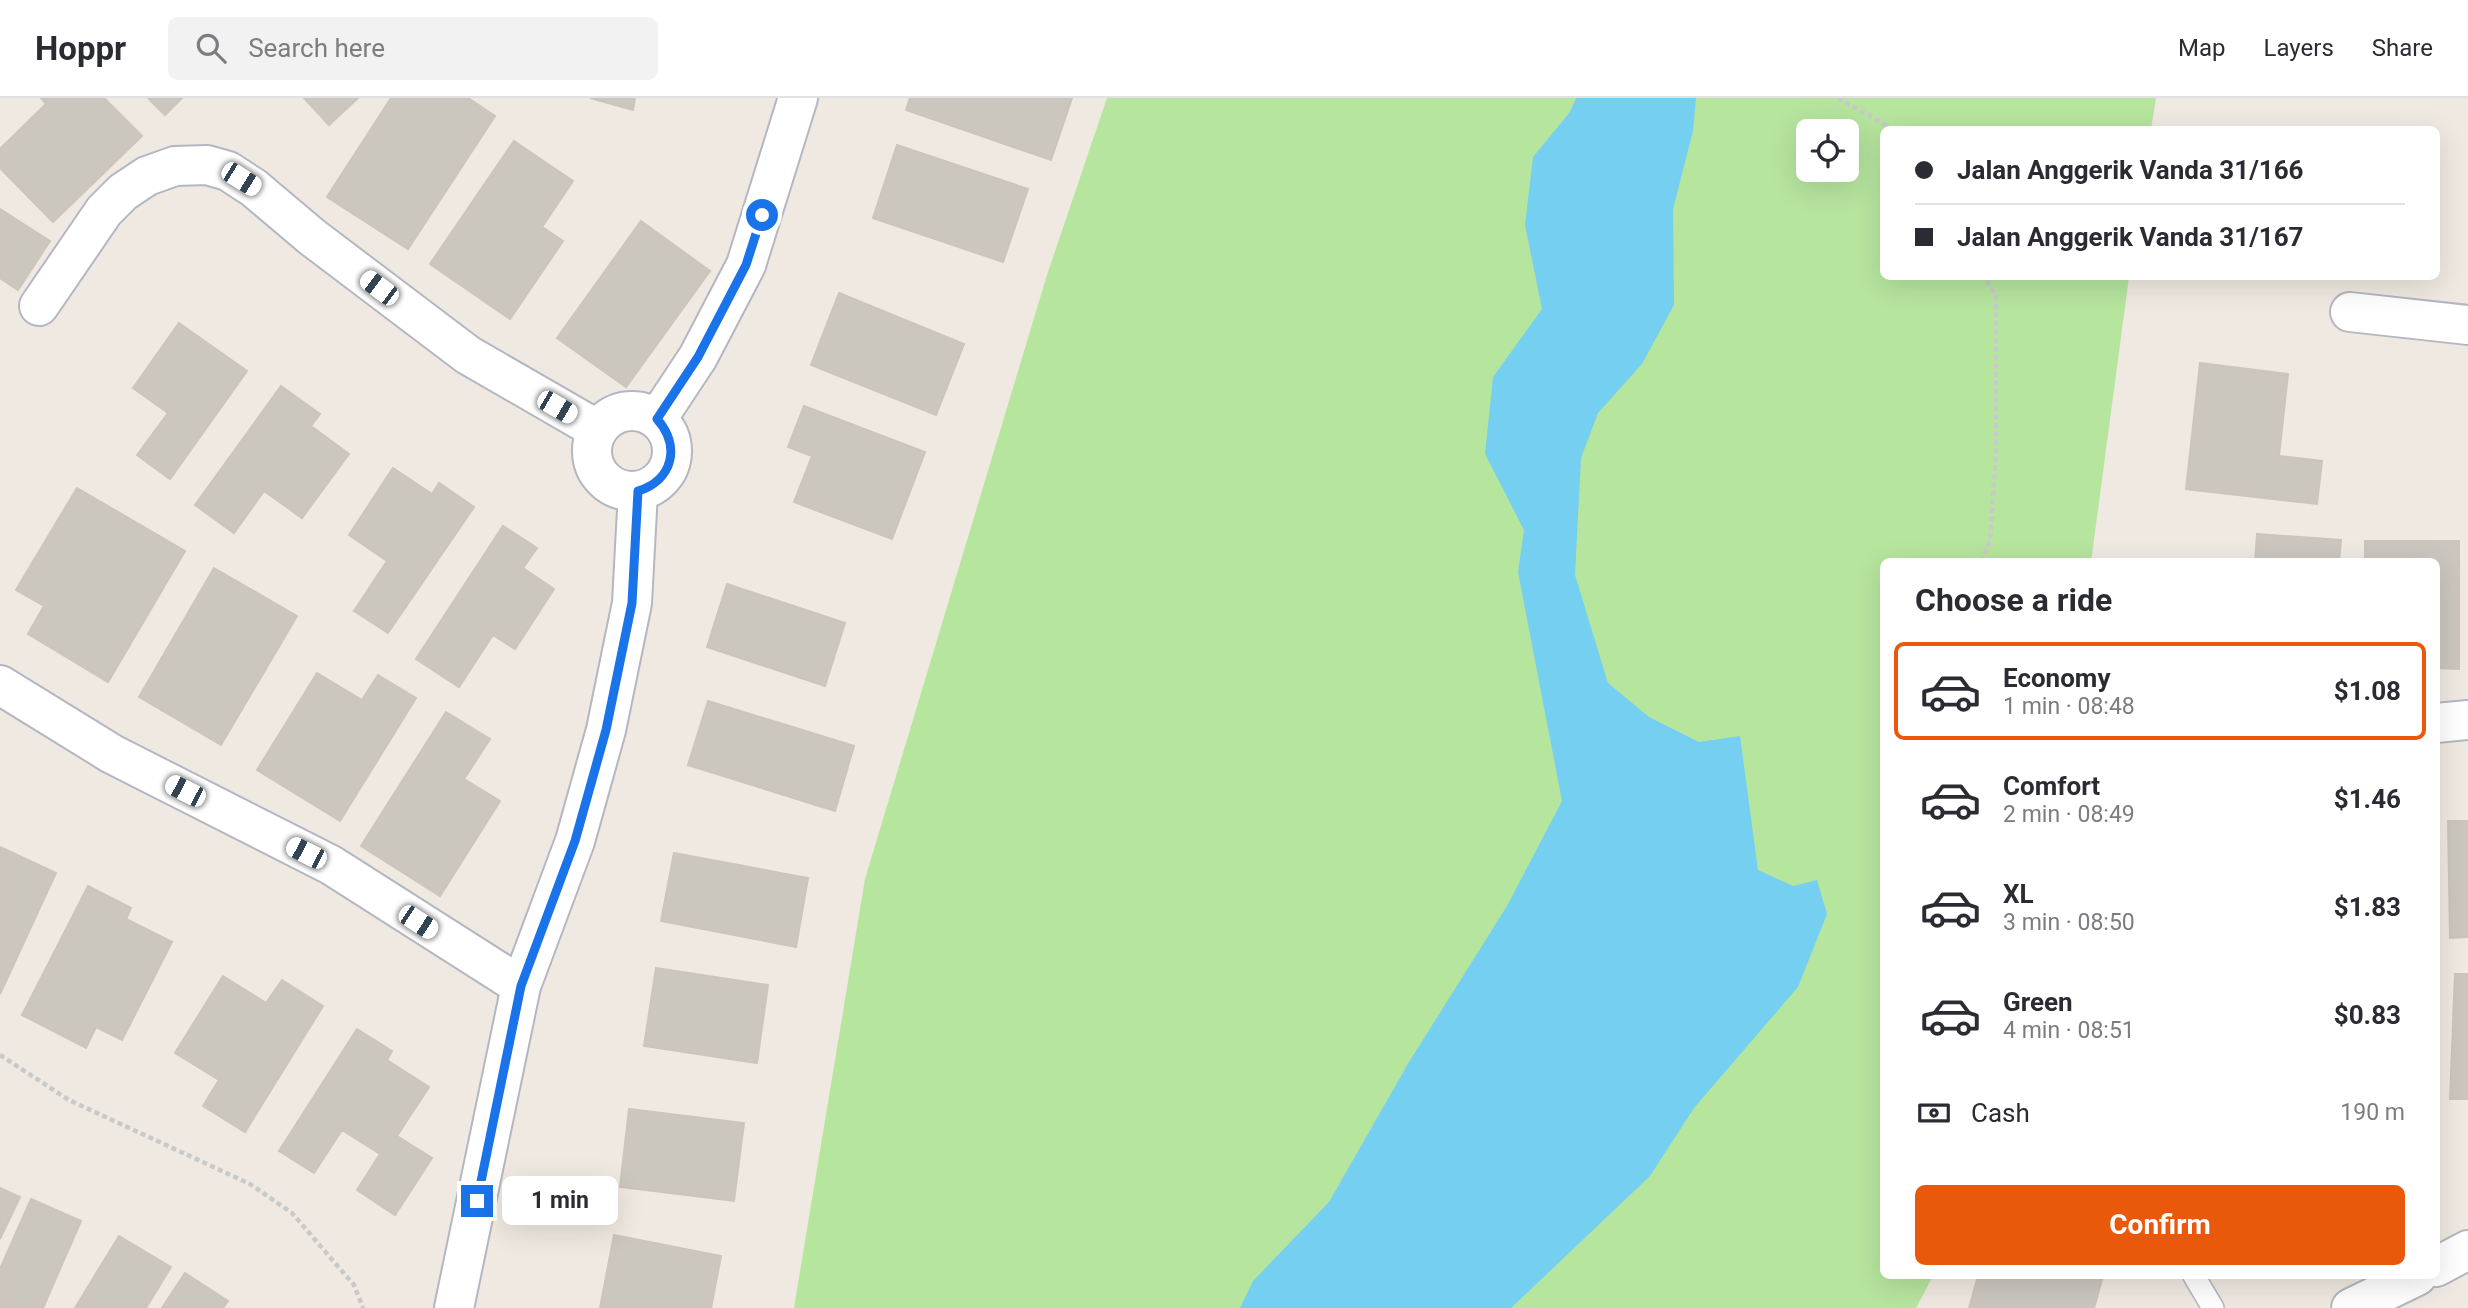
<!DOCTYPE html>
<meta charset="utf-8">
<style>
body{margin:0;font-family:Roboto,sans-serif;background:#f2f2f3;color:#2b2b33;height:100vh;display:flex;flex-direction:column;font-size:26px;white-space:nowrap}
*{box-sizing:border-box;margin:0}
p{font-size:23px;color:#7c7c81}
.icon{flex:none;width:38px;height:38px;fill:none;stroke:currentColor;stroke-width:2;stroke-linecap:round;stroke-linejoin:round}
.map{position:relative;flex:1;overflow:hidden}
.panel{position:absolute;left:1880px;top:460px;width:560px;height:721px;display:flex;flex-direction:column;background:#fff;border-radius:10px;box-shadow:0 7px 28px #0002}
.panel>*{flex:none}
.top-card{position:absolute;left:1880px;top:28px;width:560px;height:154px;border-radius:10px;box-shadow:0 7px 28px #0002;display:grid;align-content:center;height:154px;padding:0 35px;background:#fff}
.controls{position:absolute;left:1796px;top:21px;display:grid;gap:14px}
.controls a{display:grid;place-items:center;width:63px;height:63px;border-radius:10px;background:#fff;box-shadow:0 7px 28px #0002;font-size:35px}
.end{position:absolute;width:32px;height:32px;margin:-16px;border:9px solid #1a73e8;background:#fff;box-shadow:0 0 0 4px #fff}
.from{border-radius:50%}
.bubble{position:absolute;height:49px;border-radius:10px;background:#fff;box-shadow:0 7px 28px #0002;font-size:23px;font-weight:700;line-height:49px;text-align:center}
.car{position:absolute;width:21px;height:42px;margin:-21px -10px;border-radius:9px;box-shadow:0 0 5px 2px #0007;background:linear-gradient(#fff 24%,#345 0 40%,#fff 0 76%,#345 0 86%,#fff 0)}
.top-card b{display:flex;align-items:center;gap:24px;height:66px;font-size:26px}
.top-card b+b{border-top:2px solid #e1e1e2}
.top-card i{width:18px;height:18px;background:#2b2b33}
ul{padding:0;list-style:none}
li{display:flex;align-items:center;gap:21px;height:98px;margin:0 14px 10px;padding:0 21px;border:4px solid transparent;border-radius:10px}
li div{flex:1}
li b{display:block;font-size:26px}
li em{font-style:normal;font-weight:700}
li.selected{border-color:#ea580c}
li>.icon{width:63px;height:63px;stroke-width:1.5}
h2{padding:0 35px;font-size:32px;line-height:84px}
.pay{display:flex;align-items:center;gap:18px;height:77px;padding:0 35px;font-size:26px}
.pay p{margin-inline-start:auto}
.cta{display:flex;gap:14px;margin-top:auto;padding:14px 35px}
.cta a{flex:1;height:80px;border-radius:10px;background:#ea580c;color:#fff;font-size:28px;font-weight:700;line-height:80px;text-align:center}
header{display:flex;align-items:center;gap:42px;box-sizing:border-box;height:98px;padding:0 35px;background:#fff;border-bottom:2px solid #e1e1e2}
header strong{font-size:33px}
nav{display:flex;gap:38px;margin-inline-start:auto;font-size:24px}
.search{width:490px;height:63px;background:#f2f2f3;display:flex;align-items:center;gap:18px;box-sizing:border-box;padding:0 24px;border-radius:10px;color:#7c7c81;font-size:26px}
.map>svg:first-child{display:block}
</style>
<header>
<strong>Hoppr</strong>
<div class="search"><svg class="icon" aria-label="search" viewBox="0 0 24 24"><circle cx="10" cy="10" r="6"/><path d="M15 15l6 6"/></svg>Search here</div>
<nav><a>Map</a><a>Layers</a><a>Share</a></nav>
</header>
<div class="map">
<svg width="2468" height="1210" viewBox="0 0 2468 1210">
<rect width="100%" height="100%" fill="#efe9e1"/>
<path fill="#b6e59e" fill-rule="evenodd" d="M 1107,0 L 2156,0 L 2151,31 L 1883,32 L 1883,178 L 2129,179 L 2091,464 L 1883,464 L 1883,1178 L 1933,1178 L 1916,1210 L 794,1210 L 865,781 L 1047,177 ZM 1808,33 L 1846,33 L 1846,72 L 1808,72 Z"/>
<path fill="#75cff0" d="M 1576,0 L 1696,0 L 1693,33 L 1673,111 L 1674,207 L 1642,266 L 1598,315 L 1581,360 L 1575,477 L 1608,585 L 1649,619 L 1699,644 L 1740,638 L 1758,772 L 1793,788 L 1817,782 L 1827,816 L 1798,889 L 1694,1010 L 1650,1078 L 1511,1210 L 1240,1210 L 1253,1183 L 1329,1104 L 1409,964 L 1507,808 L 1562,703 L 1518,474 L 1524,432 L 1485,356 L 1493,279 L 1542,211 L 1525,127 L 1533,59 L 1570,14 Z"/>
<path fill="#cbc7bf" stroke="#cbc5ba" stroke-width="2" d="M 41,0 L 104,0 L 142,38 L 53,124 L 0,70 L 0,51 L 46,6 Z
M 148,0 L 182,0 L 165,17 Z
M 304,0 L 358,0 L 329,27 Z
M 391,0 L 468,0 L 495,18 L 408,151 L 327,99 Z
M 590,0 L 635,0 L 633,12 Z
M 910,0 L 1072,0 L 1051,62 L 906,12 Z
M 514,43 L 573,83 L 542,129 L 563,143 L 510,221 L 430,166 Z
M 897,47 L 1028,91 L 1003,164 L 873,120 Z
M 0,111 L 50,143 L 18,192 L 0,180 Z
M 641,123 L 710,173 L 626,289 L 557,240 Z
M 839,195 L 964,246 L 936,317 L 811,267 Z
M 179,225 L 247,273 L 170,381 L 137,357 L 168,315 L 133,290 Z
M 2200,265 L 2288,276 L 2279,358 L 2322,363 L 2317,406 L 2186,391 Z
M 281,288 L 320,316 L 311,328 L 349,356 L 302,420 L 264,393 L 234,435 L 195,407 Z
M 804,308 L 925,354 L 892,441 L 794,404 L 812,358 L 788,349 Z
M 393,370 L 432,396 L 439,385 L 474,409 L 388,535 L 354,513 L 387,463 L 349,437 Z
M 77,390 L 185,453 L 108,584 L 28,536 L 44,508 L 16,492 Z
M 503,428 L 537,450 L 523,470 L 554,491 L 515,551 L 493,537 L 459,589 L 416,561 Z
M 2257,436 L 2341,442 L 2339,464 L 2255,464 Z
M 2365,443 L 2459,443 L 2459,571 L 2436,570 L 2436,464 L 2365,464 Z
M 214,470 L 297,518 L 221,647 L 139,599 Z
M 727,486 L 845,525 L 825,588 L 707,549 Z
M 317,575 L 362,602 L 378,577 L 416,600 L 340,723 L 257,672 Z
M 708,603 L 854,648 L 835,713 L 688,667 Z
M 446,614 L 490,641 L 464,681 L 500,703 L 440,798 L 361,748 Z
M 2448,723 L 2468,723 L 2468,839 L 2450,840 Z
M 0,749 L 56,775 L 0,896 Z
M 674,755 L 808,780 L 796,849 L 661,823 Z
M 88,788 L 131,810 L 126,821 L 172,844 L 122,942 L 96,929 L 86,950 L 22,917 Z
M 656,870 L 768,887 L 757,965 L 644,948 Z
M 2455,876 L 2468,876 L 2468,1001 L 2450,1001 Z
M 223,878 L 266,905 L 282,882 L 323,908 L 245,1034 L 203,1008 L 219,982 L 175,955 Z
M 357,931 L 392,953 L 387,962 L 429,989 L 397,1038 L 432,1060 L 395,1117 L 357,1092 L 380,1056 L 342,1032 L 314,1075 L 279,1053 Z
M 629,1011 L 744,1025 L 734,1103 L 620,1089 Z
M 0,1090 L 20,1099 L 0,1141 Z
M 31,1101 L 81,1123 L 43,1210 L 0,1210 L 0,1171 Z
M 614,1137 L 721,1158 L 711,1210 L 600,1210 Z
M 119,1138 L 171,1169 L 146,1210 L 75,1210 Z
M 185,1175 L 228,1203 L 223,1210 L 162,1210 Z
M 1978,1178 L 2103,1178 L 2094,1210 L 1969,1210 Z"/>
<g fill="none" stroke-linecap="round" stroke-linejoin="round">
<defs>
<path id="service" d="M 2194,1178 L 2213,1210"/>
<path id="minor" d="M 39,208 L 104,113 L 123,94 L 147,78 L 175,68 L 207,67 L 228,73 L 254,90 L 312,139 L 468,257 L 598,332
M 2350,214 L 2468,227
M592 353a40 40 0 1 1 80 0a40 40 0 1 1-80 0Z
M 657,321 L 698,259 L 746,167 L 798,0
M 0,587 L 112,656 L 331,767 L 521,888
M 2436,625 L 2468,622
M 2436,1169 L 2468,1152
M 454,1210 L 521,888 L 575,743 L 606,632 L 632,505 L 638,393
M 2351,1210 L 2417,1178"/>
</defs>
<use href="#service" stroke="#b4b7c1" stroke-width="24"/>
<use href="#minor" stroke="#b4b7c1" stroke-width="42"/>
<path stroke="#c9c9c9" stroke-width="4.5" stroke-dasharray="5 3.5" stroke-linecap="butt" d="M 1838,0 L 1895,32
M 1981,464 L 1990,443 L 1996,357 L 1996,198 L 1984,178
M 0,957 L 69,1002 L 250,1086 L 292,1115 L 354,1187 L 363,1210"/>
<use href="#service" stroke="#fff" stroke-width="21"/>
<use href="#minor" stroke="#fff" stroke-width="38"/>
</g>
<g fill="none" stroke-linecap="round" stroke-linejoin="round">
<path stroke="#1a73e8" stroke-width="9" d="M 477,1103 L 521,888 L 575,743 L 606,632 L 632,505 L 638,393 C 673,382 681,348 657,321 L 698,259 L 746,167 L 762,117"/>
</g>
</svg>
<div class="controls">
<a><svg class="icon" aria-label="locate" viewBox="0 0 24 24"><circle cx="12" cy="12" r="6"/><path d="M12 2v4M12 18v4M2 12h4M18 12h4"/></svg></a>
</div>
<i class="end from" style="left:762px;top:117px"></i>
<i class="end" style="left:477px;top:1103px"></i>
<div class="bubble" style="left:502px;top:1078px;width:116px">1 min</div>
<i class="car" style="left:241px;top:81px;rotate:122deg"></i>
<i class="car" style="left:379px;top:190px;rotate:307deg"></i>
<i class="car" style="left:557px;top:309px;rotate:120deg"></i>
<i class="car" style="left:185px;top:693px;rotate:297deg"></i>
<i class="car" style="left:306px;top:755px;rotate:297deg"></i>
<i class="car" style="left:418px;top:824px;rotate:123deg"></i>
<div class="top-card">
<b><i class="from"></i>Jalan Anggerik Vanda 31/166</b>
<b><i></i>Jalan Anggerik Vanda 31/167</b>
</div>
<section class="panel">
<h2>Choose a ride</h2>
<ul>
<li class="selected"><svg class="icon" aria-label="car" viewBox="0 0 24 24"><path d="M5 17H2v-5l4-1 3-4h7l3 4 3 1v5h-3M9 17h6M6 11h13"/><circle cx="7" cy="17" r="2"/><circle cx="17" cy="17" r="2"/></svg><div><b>Economy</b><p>1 min · 08:48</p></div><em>$1.08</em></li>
<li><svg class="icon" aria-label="car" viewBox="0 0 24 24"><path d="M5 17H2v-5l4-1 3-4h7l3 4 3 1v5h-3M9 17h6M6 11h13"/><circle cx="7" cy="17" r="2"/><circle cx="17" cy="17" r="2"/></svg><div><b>Comfort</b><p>2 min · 08:49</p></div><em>$1.46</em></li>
<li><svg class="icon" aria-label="car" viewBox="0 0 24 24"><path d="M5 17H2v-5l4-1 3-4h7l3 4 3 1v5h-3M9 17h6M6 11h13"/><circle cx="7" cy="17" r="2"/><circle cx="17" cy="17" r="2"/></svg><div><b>XL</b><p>3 min · 08:50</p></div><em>$1.83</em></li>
<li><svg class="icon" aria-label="car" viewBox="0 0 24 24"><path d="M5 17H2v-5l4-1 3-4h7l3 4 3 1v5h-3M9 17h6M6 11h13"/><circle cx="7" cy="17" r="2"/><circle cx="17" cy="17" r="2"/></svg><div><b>Green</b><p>4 min · 08:51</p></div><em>$0.83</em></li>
</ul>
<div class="pay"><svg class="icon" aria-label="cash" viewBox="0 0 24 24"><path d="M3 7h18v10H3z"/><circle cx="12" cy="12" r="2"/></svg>Cash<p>190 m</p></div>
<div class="cta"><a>Confirm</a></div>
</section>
</div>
